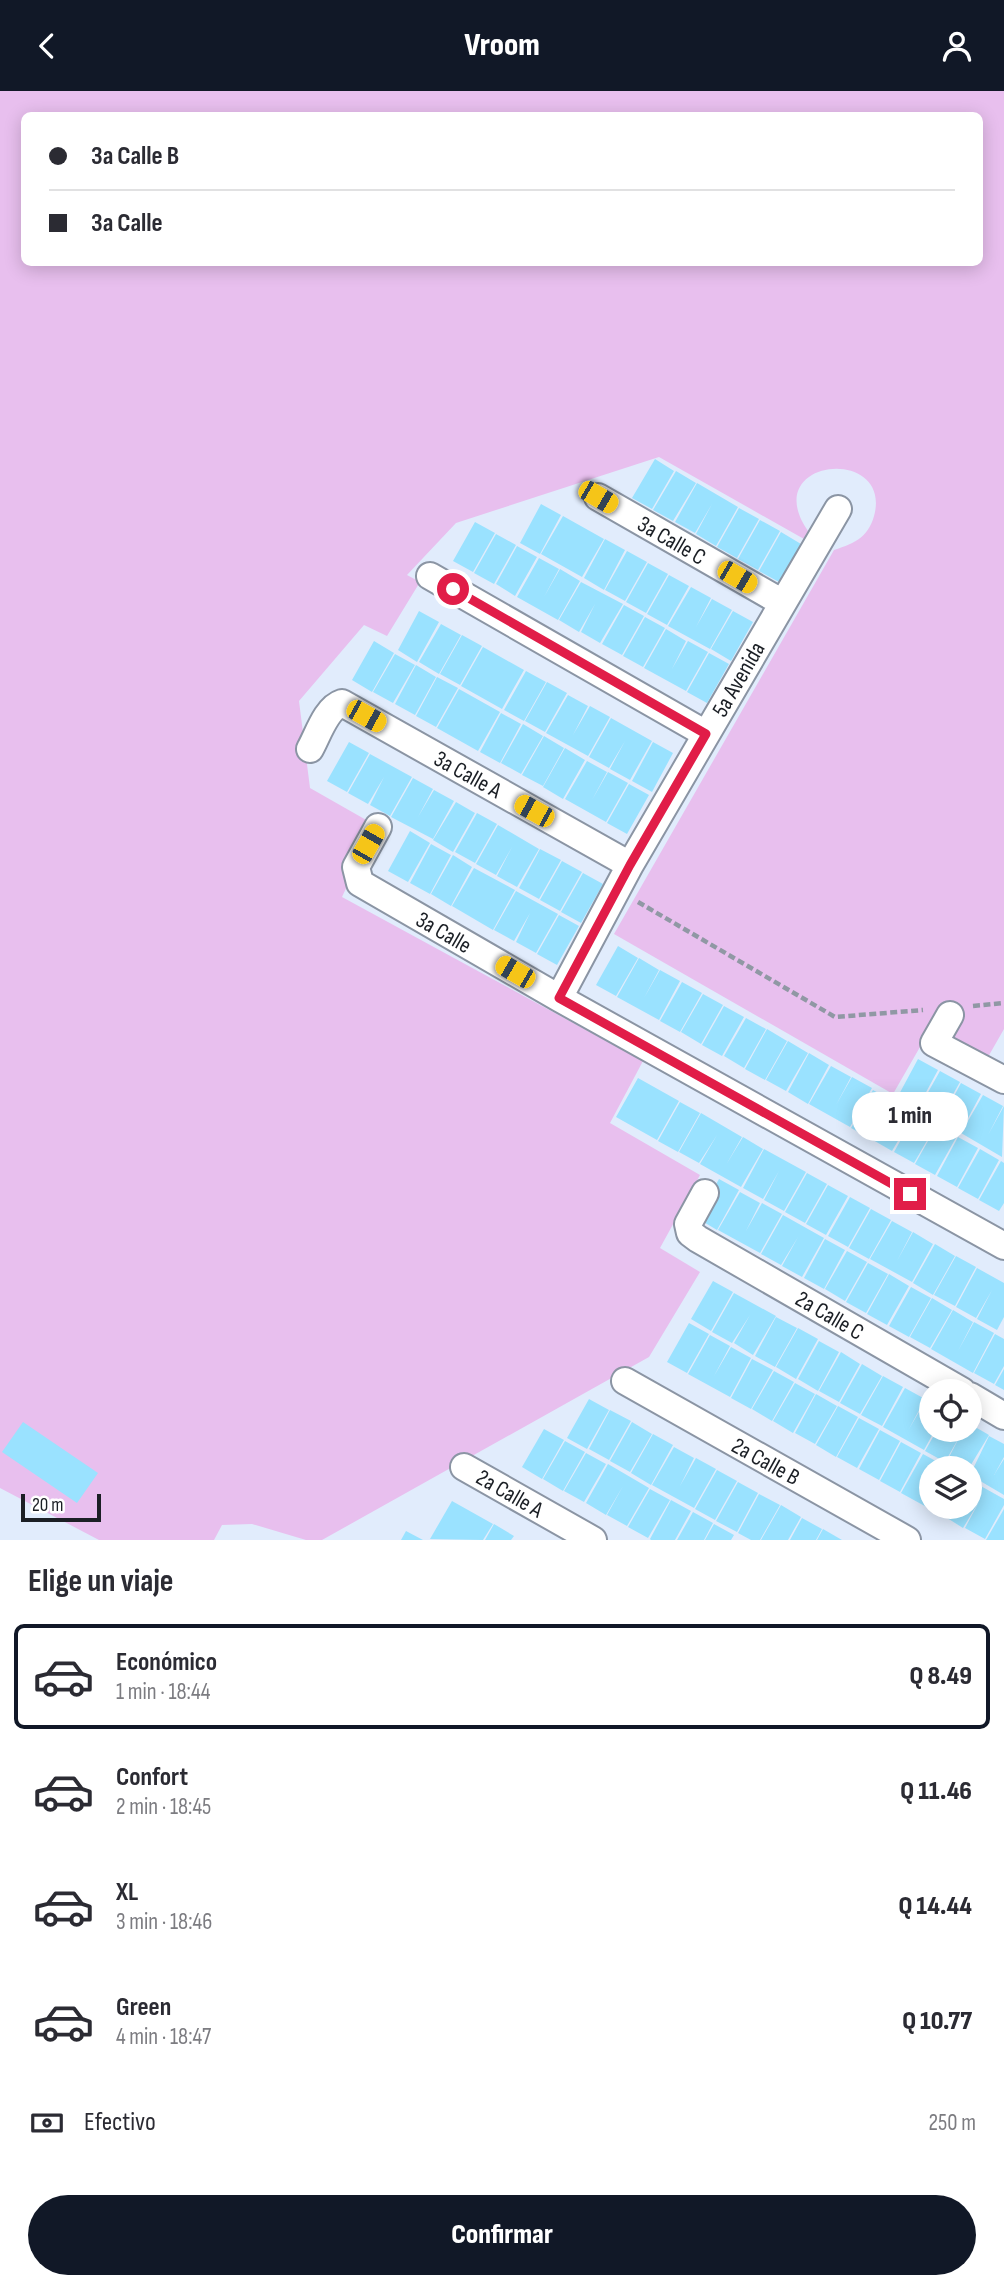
<!DOCTYPE html>
<html lang="es">
<meta charset="utf-8">
<style>
body{margin:0;font-family:"Sofia Sans Condensed",sans-serif;background:#f2f2f3;color:#2b2b33;height:100vh;display:flex;flex-direction:column;font-size:26px;white-space:nowrap}
*{box-sizing:border-box;margin:0}
p{font-size:23px;color:#7c7c81}
.icon{flex:none;width:38px;height:38px;fill:none;stroke:currentColor;stroke-width:2;stroke-linecap:round;stroke-linejoin:round}
.map{position:relative;height:1449px;overflow:hidden}
.sheet{display:flex;flex-direction:column;background:#fff;flex:1}
.sheet>*{flex:none}
.hud{position:absolute;left:21px;top:21px;width:962px;height:154px;border-radius:10px;box-shadow:0 4px 18px #0003;display:grid;align-content:center;height:154px;padding:0 28px;background:#fff}
.buttons{position:absolute;left:919px;top:1288px;display:grid;gap:14px}
.buttons a{display:grid;place-items:center;width:63px;height:63px;border-radius:50%;background:#fff;box-shadow:0 4px 18px #0003;font-size:35px}
.scale{position:absolute;left:21px;bottom:18px;width:80px;box-sizing:border-box;padding-left:7px;border:4px solid #1b1f25;border-top:0;font-size:19px;line-height:24px;white-space:nowrap;color:#1b1f25;-webkit-text-stroke:5px #fff;paint-order:stroke}
.end{position:absolute;width:32px;height:32px;margin:-16px;border:9px solid #e11d48;background:#fff;box-shadow:0 0 0 4px #fff}
.from{border-radius:50%}
.bubble{position:absolute;height:49px;border-radius:24px;background:#fff;box-shadow:0 4px 18px #0003;font-size:23px;font-weight:800;line-height:49px;text-align:center}
.car{position:absolute;width:21px;height:42px;margin:-21px -10px;border-radius:9px;box-shadow:0 0 5px 2px #0007;background:linear-gradient(#f5c518 24%,#345 0 40%,#f5c518 0 76%,#345 0 86%,#f5c518 0)}
.hud b{display:flex;align-items:center;gap:24px;height:66px;font-size:26px}
.hud b+b{border-top:2px solid #e1e1e2}
.hud i{width:18px;height:18px;background:#2b2b33}
ul{padding:0;list-style:none}
li{display:flex;align-items:center;gap:21px;height:105px;margin:0 14px 10px;padding:0 14px;border:4px solid transparent;border-radius:10px}
li div{flex:1}
li b{display:block;font-size:26px}
li em{font-style:normal;font-weight:800}
li.on{border-color:#111827}
li>.icon{width:63px;height:63px;stroke-width:1.5}
h2{padding:0 28px;font-size:32px;line-height:84px}
.pay{display:flex;align-items:center;gap:18px;height:77px;padding:0 28px;font-size:26px}
.pay p{margin-inline-start:auto}
.button{display:flex;gap:14px;margin-top:auto;padding:14px 28px}
.button a{flex:1;height:80px;border-radius:42px;background:#111827;color:#fff;font-size:28px;font-weight:800;line-height:80px;text-align:center}
header{display:flex;justify-content:space-between;align-items:center;height:91px;padding:0 28px;background:#111827;color:#fff;font-size:32px;font-weight:800}
.map>svg:first-child{display:block}
</style>
<header><svg class="icon" aria-label="back" viewBox="0 0 24 24"><path d="M15 5l-7 7 7 7"/></svg>Vroom<svg class="icon" aria-label="person" viewBox="0 0 24 24"><circle cx="12" cy="8" r="4"/><path d="M4 21q1-7 8-7t8 7"/></svg></header>
<div class="map">
<svg width="1004" height="1449" viewBox="0 0 1004 1449">
<rect width="100%" height="100%" fill="#e1ecfc"/>
<path fill="#e8bfee" fill-rule="evenodd" d="M 0,0 L 1004,0 L 1004,938 L 984,973 L 946,953 L 943,916 L 893,1003 L 614,843 L 834,459 C 856,452 870,445 875,421 C 888,354 758,368 808,440 L 804,448 L 659,366 L 456,432 L 407,484 L 420,491 L 387,545 L 364,534 L 299,610 L 310,697 L 375,734 L 342,806 L 643,970 L 610,1032 L 700,1084 L 660,1157 L 700,1181 L 649,1266 L 322,1449 L 306,1449 L 252,1433 L 222,1434 L 214,1449 L 99,1449 L 0,1397 ZM 24,24 L 980,24 L 980,172 L 24,172 Z"/>
<path fill="#9ae2ff" d="M 655,368 L 674,380 L 652,418 L 632,407 Z
M 676,380 L 696,392 L 673,430 L 653,419 Z
M 697,392 L 738,416 L 716,455 L 696,443 L 712,413 L 695,442 L 675,431 Z
M 541,413 L 561,424 L 540,463 L 520,452 Z
M 739,417 L 759,428 L 737,467 L 717,456 Z
M 563,425 L 604,448 L 582,486 L 541,463 Z
M 760,429 L 780,440 L 758,479 L 738,468 Z
M 475,431 L 495,442 L 473,481 L 453,470 Z
M 781,441 L 801,453 L 779,491 L 759,480 Z
M 496,443 L 516,454 L 494,493 L 474,482 Z
M 605,448 L 625,459 L 604,499 L 584,487 Z
M 517,455 L 537,466 L 515,505 L 496,493 Z
M 627,460 L 647,471 L 625,510 L 605,499 Z
M 539,467 L 559,478 L 544,506 L 560,478 L 580,490 L 558,529 L 517,506 Z
M 648,472 L 668,483 L 646,522 L 626,511 Z
M 669,484 L 689,495 L 667,534 L 647,523 Z
M 581,491 L 623,513 L 600,552 L 581,541 L 595,513 L 579,541 L 559,529 Z
M 691,496 L 711,507 L 696,536 L 712,508 L 732,519 L 710,558 L 668,535 Z
M 624,514 L 644,525 L 622,564 L 602,553 Z
M 419,520 L 439,531 L 417,571 L 398,559 Z
M 733,520 L 753,531 L 731,570 L 711,558 Z
M 645,526 L 665,537 L 643,576 L 623,565 Z
M 441,533 L 461,544 L 439,583 L 419,571 Z
M 666,538 L 686,550 L 672,578 L 688,550 L 708,561 L 686,600 L 644,577 Z
M 462,544 L 482,555 L 460,594 L 440,583 Z
M 374,550 L 394,562 L 372,601 L 352,589 Z
M 483,556 L 524,579 L 502,618 L 461,595 Z
M 709,562 L 729,573 L 707,612 L 687,601 Z
M 395,563 L 415,574 L 393,612 L 373,601 Z
M 416,574 L 436,586 L 415,624 L 395,613 Z
M 526,580 L 546,591 L 524,630 L 504,619 Z
M 437,586 L 458,597 L 436,636 L 416,625 Z
M 547,591 L 567,602 L 545,641 L 525,630 Z
M 459,598 L 500,621 L 478,660 L 437,637 Z
M 568,604 L 588,615 L 573,644 L 590,615 L 610,626 L 588,665 L 546,642 Z
M 501,622 L 521,633 L 500,672 L 480,661 Z
M 611,627 L 652,650 L 630,689 L 610,678 L 625,650 L 609,677 L 589,666 Z
M 523,633 L 543,645 L 521,683 L 501,672 Z
M 544,645 L 564,657 L 543,695 L 522,684 Z
M 349,651 L 369,662 L 347,701 L 327,690 Z
M 653,651 L 673,662 L 652,701 L 632,690 Z
M 565,657 L 585,669 L 563,708 L 543,696 Z
M 370,663 L 412,686 L 390,725 L 370,714 L 384,686 L 368,713 L 348,702 Z
M 587,670 L 607,681 L 592,709 L 608,681 L 628,692 L 606,731 L 565,708 Z
M 413,687 L 433,698 L 418,726 L 434,699 L 454,710 L 433,748 L 391,726 Z
M 629,693 L 649,704 L 627,743 L 607,732 Z
M 456,711 L 475,722 L 453,761 L 433,749 Z
M 477,722 L 497,733 L 475,772 L 455,761 Z
M 498,734 L 539,758 L 517,796 L 497,785 L 512,756 L 496,784 L 476,773 Z
M 410,740 L 430,752 L 408,791 L 388,780 Z
M 431,753 L 451,764 L 430,803 L 410,792 Z
M 540,758 L 561,769 L 539,808 L 519,797 Z
M 453,764 L 472,776 L 451,815 L 431,803 Z
M 562,770 L 582,781 L 560,820 L 540,809 Z
M 474,777 L 515,799 L 493,839 L 452,815 Z
M 583,782 L 603,793 L 581,832 L 561,821 Z
M 516,800 L 558,823 L 536,862 L 516,851 L 530,822 L 514,850 L 494,839 Z
M 559,824 L 579,835 L 557,874 L 537,863 Z
M 618,855 L 638,867 L 616,905 L 596,894 Z
M 639,867 L 659,879 L 644,907 L 660,879 L 680,890 L 659,929 L 617,906 Z
M 682,891 L 702,902 L 680,941 L 660,930 Z
M 703,903 L 723,914 L 701,953 L 681,941 Z
M 724,915 L 744,926 L 722,965 L 702,954 Z
M 746,927 L 766,938 L 744,977 L 724,965 Z
M 767,938 L 787,950 L 765,989 L 745,978 Z
M 788,950 L 808,962 L 786,1000 L 766,989 Z
M 809,962 L 829,974 L 808,1013 L 788,1001 Z
M 918,968 L 938,979 L 917,1018 L 897,1007 Z
M 831,975 L 851,986 L 836,1014 L 852,986 L 872,997 L 850,1036 L 809,1013 Z
M 940,980 L 960,991 L 938,1030 L 918,1019 Z
M 638,987 L 679,1010 L 657,1049 L 616,1026 Z
M 961,992 L 981,1003 L 960,1042 L 940,1031 Z
M 873,999 L 893,1010 L 871,1048 L 851,1037 Z
M 983,1004 L 1003,1015 L 988,1044 L 1004,1015 L 1002,1066 L 961,1042 Z
M 895,1010 L 915,1021 L 892,1060 L 873,1049 Z
M 680,1011 L 700,1022 L 678,1061 L 658,1050 Z
M 701,1022 L 742,1046 L 726,1074 L 743,1046 L 763,1058 L 741,1096 L 700,1073 L 717,1044 L 699,1072 L 679,1061 Z
M 916,1022 L 936,1034 L 914,1072 L 894,1061 Z
M 937,1034 L 957,1045 L 935,1084 L 915,1073 Z
M 958,1046 L 978,1057 L 957,1096 L 937,1085 Z
M 764,1058 L 806,1081 L 784,1120 L 764,1109 L 779,1080 L 763,1108 L 743,1097 Z
M 980,1058 L 999,1069 L 978,1108 L 958,1097 Z
M 1001,1070 L 1004,1072 L 1004,1112 L 999,1120 L 979,1109 Z
M 807,1082 L 827,1093 L 805,1132 L 785,1121 Z
M 719,1088 L 739,1099 L 717,1139 L 697,1127 Z
M 828,1094 L 848,1105 L 826,1144 L 806,1133 Z
M 740,1101 L 760,1112 L 746,1140 L 762,1112 L 782,1123 L 760,1162 L 718,1139 Z
M 850,1106 L 870,1117 L 848,1156 L 828,1145 Z
M 871,1118 L 891,1129 L 869,1168 L 849,1157 Z
M 783,1124 L 824,1147 L 802,1186 L 782,1175 L 798,1146 L 781,1174 L 761,1163 Z
M 892,1130 L 912,1141 L 897,1170 L 913,1141 L 933,1153 L 912,1191 L 870,1168 Z
M 825,1148 L 845,1159 L 824,1198 L 804,1187 Z
M 935,1153 L 955,1165 L 933,1204 L 913,1192 Z
M 847,1160 L 867,1171 L 845,1210 L 825,1198 Z
M 956,1165 L 976,1176 L 955,1215 L 934,1204 Z
M 868,1172 L 888,1183 L 866,1222 L 846,1211 Z
M 977,1177 L 1004,1192 L 1004,1226 L 997,1239 L 977,1228 L 992,1199 L 976,1227 L 956,1216 Z
M 889,1183 L 909,1195 L 887,1234 L 867,1223 Z
M 713,1190 L 733,1201 L 711,1240 L 691,1228 Z
M 911,1196 L 931,1207 L 909,1246 L 889,1235 Z
M 734,1202 L 776,1225 L 753,1264 L 734,1252 L 750,1224 L 732,1252 L 712,1241 Z
M 932,1207 L 952,1219 L 930,1257 L 910,1246 Z
M 953,1219 L 973,1231 L 958,1260 L 974,1231 L 994,1242 L 973,1282 L 931,1258 Z
M 776,1226 L 797,1237 L 775,1276 L 755,1265 Z
M 689,1232 L 709,1243 L 687,1282 L 667,1271 Z
M 798,1237 L 818,1248 L 796,1288 L 776,1276 Z
M 995,1243 L 1004,1248 L 1004,1275 L 994,1293 L 974,1282 Z
M 710,1244 L 730,1255 L 714,1285 L 731,1256 L 751,1267 L 730,1306 L 688,1283 Z
M 819,1250 L 839,1261 L 818,1300 L 798,1288 Z
M 841,1261 L 860,1273 L 839,1311 L 819,1300 Z
M 752,1268 L 773,1279 L 751,1318 L 731,1307 Z
M 862,1273 L 882,1285 L 860,1323 L 840,1312 Z
M 1004,1278 L 1004,1299 L 995,1294 Z
M 774,1280 L 794,1291 L 772,1330 L 752,1318 Z
M 883,1285 L 903,1296 L 882,1335 L 861,1324 Z
M 795,1292 L 815,1303 L 793,1342 L 773,1330 Z
M 905,1297 L 925,1308 L 909,1338 L 926,1309 L 931,1312 L 931,1339 L 935,1339 L 924,1359 L 883,1336 Z
M 816,1303 L 837,1315 L 815,1353 L 795,1342 Z
M 589,1308 L 609,1319 L 587,1358 L 567,1347 Z
M 838,1315 L 858,1326 L 836,1366 L 816,1354 Z
M 610,1319 L 631,1330 L 609,1369 L 589,1358 Z
M 859,1327 L 879,1338 L 857,1377 L 837,1366 Z
M 23,1331 L 98,1382 L 77,1412 L 2,1361 Z
M 632,1331 L 652,1343 L 630,1381 L 610,1370 Z
M 970,1333 L 989,1344 L 969,1377 L 957,1377 L 946,1372 L 961,1343 L 945,1371 L 925,1360 L 937,1339 L 970,1339 Z
M 544,1338 L 564,1349 L 542,1388 L 522,1376 Z
M 880,1339 L 900,1350 L 879,1389 L 859,1378 Z
M 653,1343 L 673,1354 L 651,1394 L 631,1382 Z
M 989,1345 L 1004,1353 L 1004,1366 L 994,1384 L 1004,1368 L 1004,1404 L 970,1384 Z
M 565,1350 L 585,1361 L 563,1400 L 543,1388 Z
M 901,1351 L 921,1362 L 900,1401 L 880,1390 Z
M 674,1356 L 694,1367 L 680,1395 L 696,1367 L 716,1378 L 694,1417 L 652,1394 Z
M 586,1362 L 606,1373 L 584,1411 L 564,1400 Z
M 923,1363 L 943,1374 L 941,1377 L 931,1377 L 931,1396 L 927,1403 L 931,1398 L 931,1416 L 948,1416 L 943,1425 L 901,1402 Z
M 608,1373 L 649,1397 L 627,1435 L 607,1424 L 623,1395 L 606,1424 L 586,1412 Z
M 717,1379 L 737,1390 L 715,1429 L 695,1418 Z
M 970,1389 L 1004,1408 L 1004,1414 L 985,1448 L 965,1437 L 980,1409 L 963,1437 L 944,1425 L 949,1416 L 970,1416 Z
M 738,1391 L 758,1402 L 737,1441 L 716,1430 Z
M 650,1398 L 670,1409 L 648,1447 L 628,1436 Z
M 759,1403 L 780,1414 L 760,1449 L 751,1449 L 738,1442 Z
M 671,1409 L 691,1420 L 675,1449 L 651,1449 L 650,1448 Z
M 452,1410 L 493,1433 L 483,1449 L 430,1448 Z
M 781,1414 L 801,1426 L 788,1449 L 761,1449 Z
M 1004,1418 L 1004,1449 L 986,1449 Z
M 693,1421 L 713,1432 L 704,1449 L 677,1449 Z
M 802,1427 L 822,1438 L 816,1449 L 790,1449 Z
M 494,1433 L 514,1445 L 511,1449 L 485,1449 Z
M 714,1433 L 734,1444 L 731,1449 L 705,1449 Z
M 823,1438 L 842,1449 L 817,1449 Z
M 406,1440 L 423,1449 L 401,1449 Z"/>
<g fill="none" stroke-linecap="round" stroke-linejoin="round">
<defs>
<path id="minor" d="M 598,406 L 783,512
M 430,485 L 706,643
M 310,658 C 318,644 326,617 342,612 L 630,774
M 378,736 L 356,776 L 360,792 L 559,907 L 1004,1155
M 559,907 L 630,774 L 838,418
M 950,924 L 934,952 L 1004,989
M 705,1102 L 688,1133 L 690,1142 L 698,1148 L 962,1300
M 625,1290 L 907,1449
M 970,1305 L 1004,1325
M 464,1376 L 593,1449"/>
</defs>
<use href="#minor" stroke="#8b95a4" stroke-width="30"/>
<path stroke="#9098a4" stroke-width="4.5" stroke-dasharray="7 3.5" stroke-linecap="butt" d="M 638,811 L 835,926 L 923,919
M 973,915 L 1004,912"/>
<use href="#minor" stroke="#fff" stroke-width="26"/>
</g>
<g fill="none" stroke-linecap="round" stroke-linejoin="round">
<path stroke="#e11d48" stroke-width="9" d="M 453,498 L 706,643 L 630,774 L 559,907 L 910,1103"/>
</g>
<g text-anchor="middle" stroke-width="7" stroke-linejoin="round" paint-order="stroke">
<g font-size="23" fill="#1b1f25" stroke="#fff">
<text transform="translate(672 449) rotate(30)" y="8">3a Calle C</text>
<text transform="translate(738 588) rotate(-60)" y="8">5a Avenida</text>
<text transform="translate(468 683) rotate(29)" y="8">3a Calle A</text>
<text transform="translate(444 841) rotate(30)" y="8">3a Calle</text>
<text transform="translate(830 1224) rotate(30)" y="8">2a Calle C</text>
<text transform="translate(766 1370) rotate(29)" y="8">2a Calle B</text>
<text transform="translate(510 1402) rotate(30)" y="8">2a Calle A</text>
</g>
</g>
</svg>
<div class="buttons">
<a><svg class="icon" aria-label="locate" viewBox="0 0 24 24"><circle cx="12" cy="12" r="6"/><path d="M12 2v4M12 18v4M2 12h4M18 12h4"/></svg></a>
<a><svg class="icon" aria-label="layers" viewBox="0 0 24 24"><path d="M12 4l9 5-9 5-9-5zM3 14l9 5 9-5"/></svg></a>
</div>
<div class="scale">20 m</div>
<i class="end from" style="left:453px;top:498px"></i>
<i class="end" style="left:910px;top:1103px"></i>
<div class="bubble" style="left:852px;top:1001px;width:116px">1 min</div>
<i class="car" style="left:598px;top:406px;rotate:120deg"></i>
<i class="car" style="left:737px;top:486px;rotate:120deg"></i>
<i class="car" style="left:366px;top:625px;rotate:119deg"></i>
<i class="car" style="left:534px;top:720px;rotate:299deg"></i>
<i class="car" style="left:368px;top:753px;rotate:30deg"></i>
<i class="car" style="left:515px;top:881px;rotate:300deg"></i>
<div class="hud">
<b><i class="from"></i>3a Calle B</b>
<b><i></i>3a Calle</b>
</div>
</div>
<section class="sheet">
<h2>Elige un viaje</h2>
<ul>
<li class="on"><svg class="icon" aria-label="car" viewBox="0 0 24 24"><path d="M5 17H2v-5l4-1 3-4h7l3 4 3 1v5h-3M9 17h6M6 11h13"/><circle cx="7" cy="17" r="2"/><circle cx="17" cy="17" r="2"/></svg><div><b>Económico</b><p>1 min · 18:44</p></div><em>Q 8.49</em></li>
<li><svg class="icon" aria-label="car" viewBox="0 0 24 24"><path d="M5 17H2v-5l4-1 3-4h7l3 4 3 1v5h-3M9 17h6M6 11h13"/><circle cx="7" cy="17" r="2"/><circle cx="17" cy="17" r="2"/></svg><div><b>Confort</b><p>2 min · 18:45</p></div><em>Q 11.46</em></li>
<li><svg class="icon" aria-label="car" viewBox="0 0 24 24"><path d="M5 17H2v-5l4-1 3-4h7l3 4 3 1v5h-3M9 17h6M6 11h13"/><circle cx="7" cy="17" r="2"/><circle cx="17" cy="17" r="2"/></svg><div><b>XL</b><p>3 min · 18:46</p></div><em>Q 14.44</em></li>
<li><svg class="icon" aria-label="car" viewBox="0 0 24 24"><path d="M5 17H2v-5l4-1 3-4h7l3 4 3 1v5h-3M9 17h6M6 11h13"/><circle cx="7" cy="17" r="2"/><circle cx="17" cy="17" r="2"/></svg><div><b>Green</b><p>4 min · 18:47</p></div><em>Q 10.77</em></li>
</ul>
<div class="pay"><svg class="icon" aria-label="cash" viewBox="0 0 24 24"><path d="M3 7h18v10H3z"/><circle cx="12" cy="12" r="2"/></svg>Efectivo<p>250 m</p></div>
<div class="button"><a>Confirmar</a></div>
</section>
